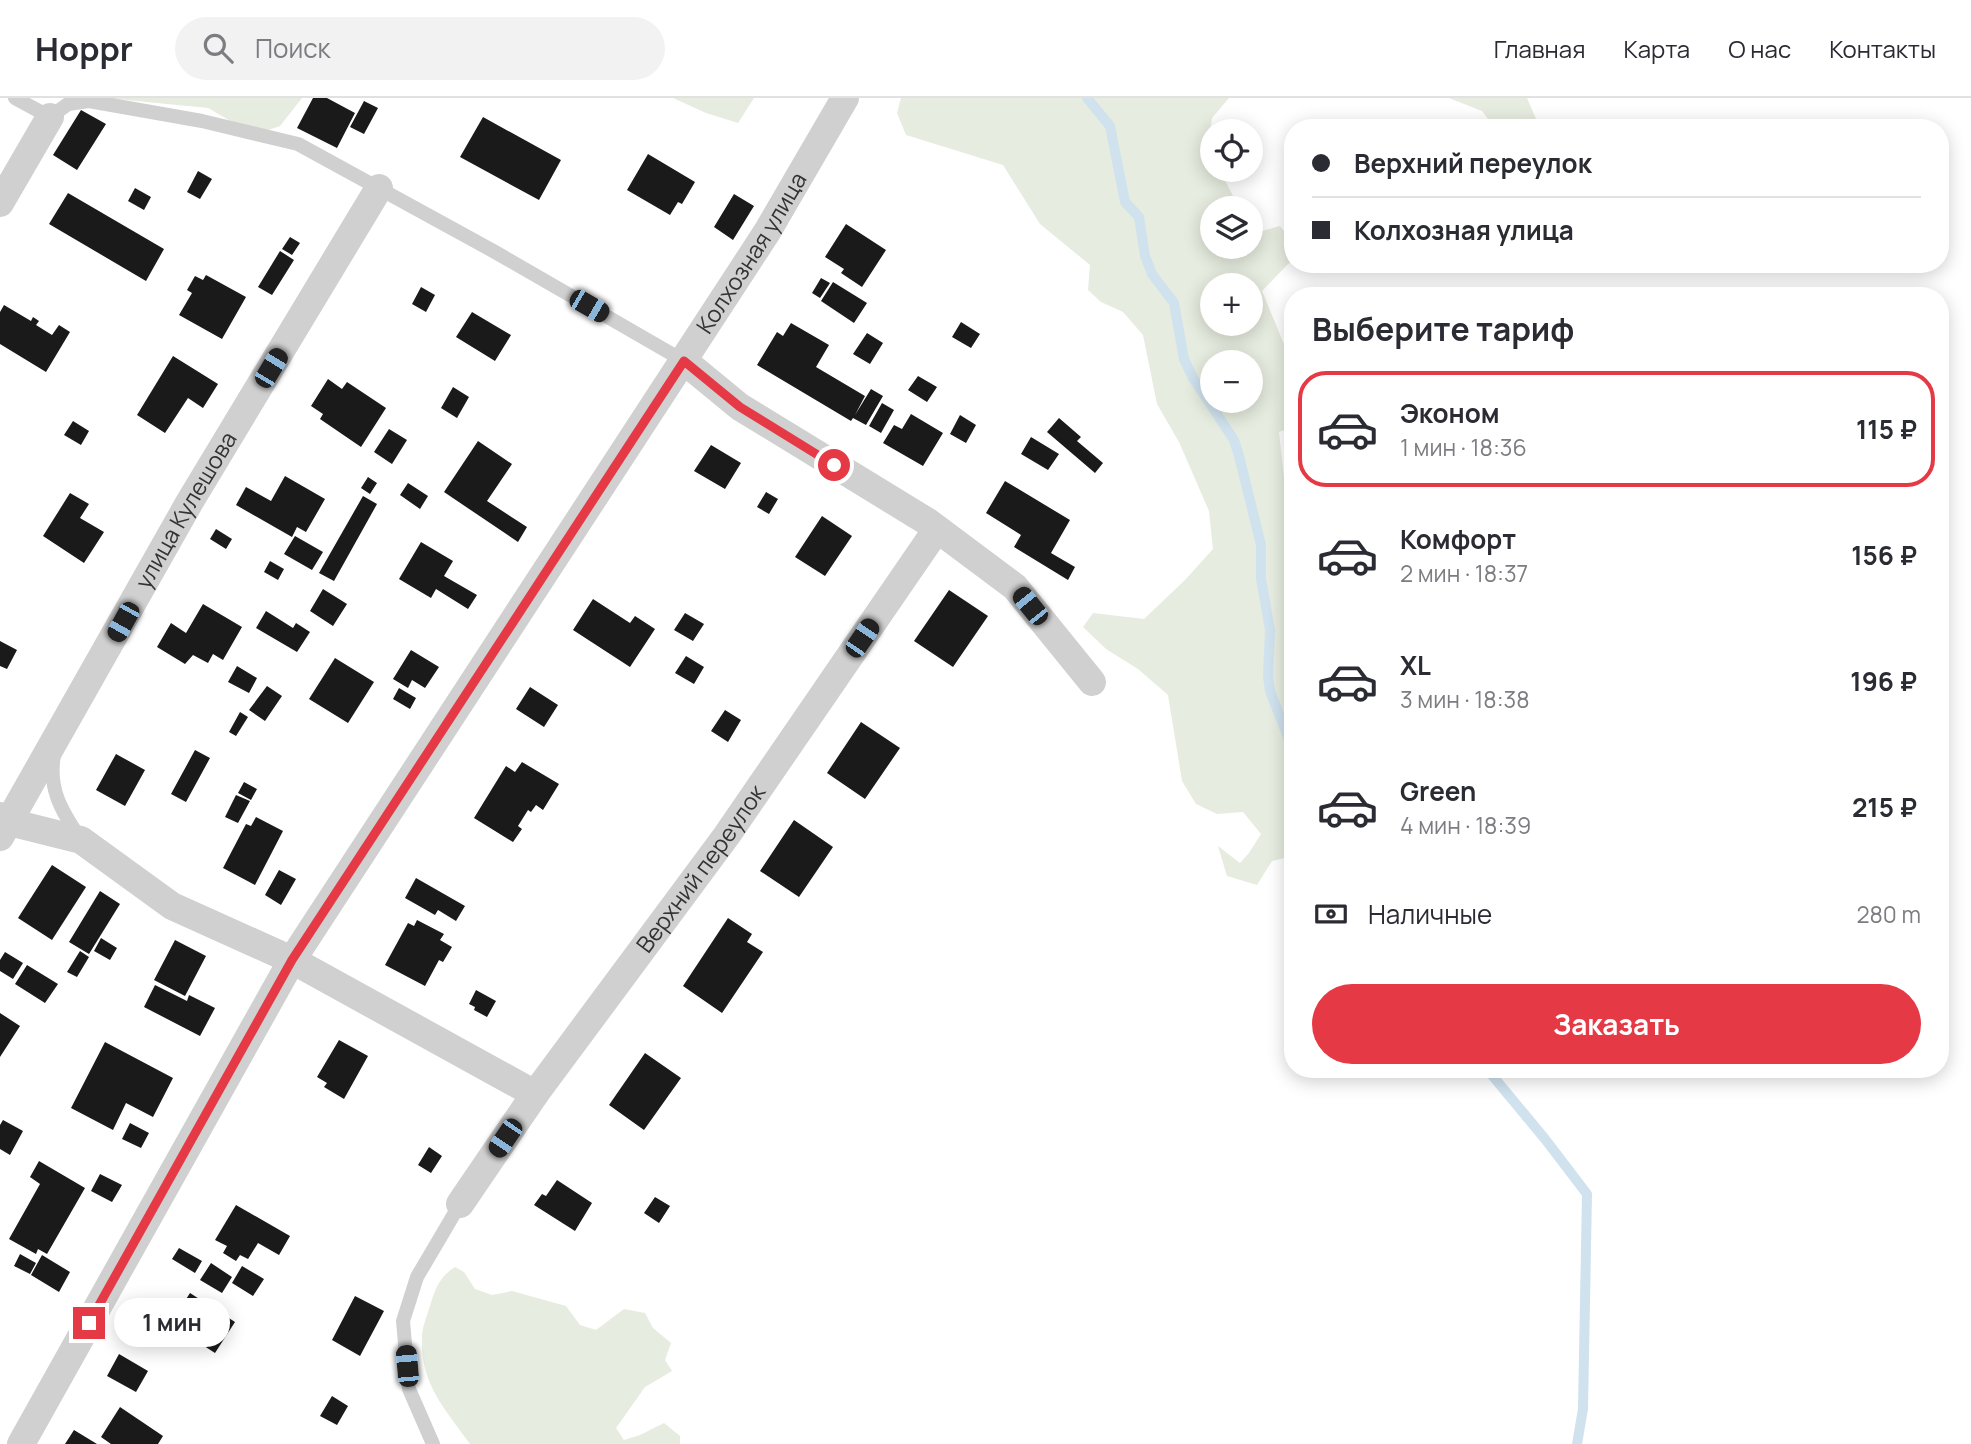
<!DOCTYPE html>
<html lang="ru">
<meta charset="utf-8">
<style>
body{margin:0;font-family:Manrope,sans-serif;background:#f2f2f3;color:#2b2b33;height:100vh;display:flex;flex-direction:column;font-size:26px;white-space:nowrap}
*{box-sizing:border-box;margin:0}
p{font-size:23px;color:#7c7c81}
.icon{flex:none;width:38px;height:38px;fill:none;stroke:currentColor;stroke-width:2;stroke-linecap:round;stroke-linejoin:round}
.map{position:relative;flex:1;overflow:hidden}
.drawer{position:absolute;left:1284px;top:189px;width:665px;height:791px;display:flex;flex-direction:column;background:#fff;border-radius:28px;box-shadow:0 4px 18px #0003}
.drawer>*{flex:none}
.banner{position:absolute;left:1284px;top:21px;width:665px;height:154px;border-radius:28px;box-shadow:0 4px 18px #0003;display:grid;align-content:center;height:154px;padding:0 28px;background:#fff}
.controls{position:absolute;left:1200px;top:21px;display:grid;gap:14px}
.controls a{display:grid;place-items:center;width:63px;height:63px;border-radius:50%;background:#fff;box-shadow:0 4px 18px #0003;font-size:35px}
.end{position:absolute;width:32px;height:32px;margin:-16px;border:9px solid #e63946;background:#fff;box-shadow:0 0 0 4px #fff}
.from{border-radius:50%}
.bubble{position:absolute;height:49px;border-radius:24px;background:#fff;box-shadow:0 4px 18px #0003;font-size:23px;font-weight:700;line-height:49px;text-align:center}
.car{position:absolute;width:21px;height:42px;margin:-21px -10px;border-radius:9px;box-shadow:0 0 5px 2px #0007;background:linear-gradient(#222 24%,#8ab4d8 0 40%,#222 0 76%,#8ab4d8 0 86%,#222 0)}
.banner b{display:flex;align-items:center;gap:24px;height:66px;font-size:26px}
.banner b+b{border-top:2px solid #e1e1e2}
.banner i{width:18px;height:18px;background:#2b2b33}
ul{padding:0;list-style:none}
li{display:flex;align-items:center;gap:21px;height:116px;margin:0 14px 10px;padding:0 14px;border:4px solid transparent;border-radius:28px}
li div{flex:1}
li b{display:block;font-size:26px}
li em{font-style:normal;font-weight:700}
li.active{border-color:#e63946}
li>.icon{width:63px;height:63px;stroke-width:1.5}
h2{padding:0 28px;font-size:32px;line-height:84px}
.pay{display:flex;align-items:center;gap:18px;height:77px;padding:0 28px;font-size:26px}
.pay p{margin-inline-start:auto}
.cta{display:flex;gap:14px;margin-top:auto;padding:14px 28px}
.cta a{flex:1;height:80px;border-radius:42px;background:#e63946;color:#fff;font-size:28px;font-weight:700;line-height:80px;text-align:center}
header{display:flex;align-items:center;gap:42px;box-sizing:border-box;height:98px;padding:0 35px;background:#fff;border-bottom:2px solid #e1e1e2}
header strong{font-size:33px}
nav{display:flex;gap:38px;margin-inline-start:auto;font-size:24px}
.search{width:490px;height:63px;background:#f2f2f3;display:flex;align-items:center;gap:18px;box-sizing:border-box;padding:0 24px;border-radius:38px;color:#7c7c81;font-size:26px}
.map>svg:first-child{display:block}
</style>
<header>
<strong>Hoppr</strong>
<div class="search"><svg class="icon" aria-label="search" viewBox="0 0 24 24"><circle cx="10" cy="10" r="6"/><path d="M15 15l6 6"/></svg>Поиск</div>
<nav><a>Главная</a><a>Карта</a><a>О нас</a><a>Контакты</a></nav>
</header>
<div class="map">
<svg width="1971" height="1346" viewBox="0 0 1971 1346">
<rect width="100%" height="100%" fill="#fff"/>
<path fill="#e6ecdf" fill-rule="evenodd" d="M 106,0 L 302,0 L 280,28 L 265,33 L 234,25 L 208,10 Z
M 673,0 L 754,0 L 738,25 L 706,15 Z
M 901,0 L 1229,0 L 1212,20 L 1208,45 L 1213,56 L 1213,72 L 1220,72 L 1239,110 L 1213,110 L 1213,149 L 1251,149 L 1251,130 L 1255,135 L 1280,128 L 1293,145 L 1293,161 L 1262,193 L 1293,268 L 1293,329 L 1279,334 L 1284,380 L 1293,390 L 1293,758 L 1272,763 L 1257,787 L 1227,778 L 1218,748 L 1240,765 L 1249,755 L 1261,736 L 1243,714 L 1217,716 L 1196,706 L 1182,683 L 1168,597 L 1138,571 L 1106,551 L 1083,529 L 1093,515 L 1144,521 L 1185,482 L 1213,451 L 1209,413 L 1179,344 L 1157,306 L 1143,237 L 1123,214 L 1101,204 L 1088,192 L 1090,167 L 1040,126 L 1003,67 L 906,37 L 897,15 ZM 1251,187 L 1251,226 L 1213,226 L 1213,187 ZM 1251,264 L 1251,303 L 1213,303 L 1213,264 Z
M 1449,0 L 1527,0 L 1540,30 L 1495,30 L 1482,13 Z
M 455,1169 L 464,1174 L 475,1191 L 492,1197 L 512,1193 L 566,1208 L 580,1227 L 596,1232 L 624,1211 L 645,1215 L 653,1230 L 671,1245 L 665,1262 L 672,1273 L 645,1289 L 616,1330 L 624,1342 L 640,1337 L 664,1325 L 680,1338 L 680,1346 L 470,1346 C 445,1311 420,1286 422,1240 C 422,1229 427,1218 430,1208 C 435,1191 440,1178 455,1169 Z"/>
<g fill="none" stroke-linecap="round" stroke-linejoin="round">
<path stroke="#cfe2ee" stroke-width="10" d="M 1087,0 L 1110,28 L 1125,104 L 1139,119 L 1145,158 L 1152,176 L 1174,205 L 1184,261 L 1193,280 L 1234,342 L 1239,358 L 1261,447 L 1261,481 L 1270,532 L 1268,578 L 1270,593 L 1293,652
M 1487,971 L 1545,1041 L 1587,1096 L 1583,1311 L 1577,1346"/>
</g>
<path fill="#1a1a1a" d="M 313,0 L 327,0 L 355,15 L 337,50 L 297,30 Z
M 364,3 L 378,10 L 364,36 L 350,29 Z
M 81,12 L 106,26 L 77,72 L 53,57 Z
M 483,19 L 561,62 L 539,102 L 460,59 Z
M 648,56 L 695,84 L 682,106 L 678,104 L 670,117 L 627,92 Z
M 198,73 L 212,81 L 200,101 L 187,94 Z
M 135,90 L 151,99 L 144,112 L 128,103 Z
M 68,95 L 164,151 L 146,183 L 49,126 Z
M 734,96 L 754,108 L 733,142 L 714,129 Z
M 846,126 L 886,152 L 862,189 L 841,175 L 844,171 L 825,159 Z
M 290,139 L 300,145 L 292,157 L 282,151 Z
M 280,153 L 294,162 L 272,197 L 258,189 Z
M 206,177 L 246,199 L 222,241 L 179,217 L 192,195 L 187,192 L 195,178 L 203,182 Z
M 821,180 L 830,185 L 820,200 L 812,195 Z
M 833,184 L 867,205 L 854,225 L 821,203 Z
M 421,189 L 435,197 L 426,214 L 412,206 Z
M 4,207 L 31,223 L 33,219 L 39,223 L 36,227 L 52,237 L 59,227 L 70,234 L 46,274 L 0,246 L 0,214 Z
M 472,214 L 511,237 L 495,263 L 456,239 Z
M 961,224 L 980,236 L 971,250 L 952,239 Z
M 791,225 L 829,247 L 816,269 L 865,298 L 855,317 L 871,291 L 883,298 L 866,327 L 853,320 L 851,323 L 757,267 L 777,234 L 783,238 Z
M 867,235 L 883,245 L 870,266 L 853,256 Z
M 173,258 L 218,286 L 203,310 L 188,300 L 165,335 L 137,317 Z
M 918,278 L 937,289 L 927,304 L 908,292 Z
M 328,281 L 342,291 L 347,284 L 386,310 L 361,349 L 320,321 L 323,316 L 311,308 Z
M 453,289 L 469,299 L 457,320 L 441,310 Z
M 882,305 L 894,312 L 881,335 L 869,328 Z
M 911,316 L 943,335 L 923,368 L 883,345 L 894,327 L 902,331 Z
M 960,317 L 976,327 L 966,345 L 950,336 Z
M 1059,320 L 1081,339 L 1077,343 L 1103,365 L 1095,375 L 1047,334 Z
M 73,323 L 89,333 L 81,347 L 64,337 Z
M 389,331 L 407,342 L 392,366 L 374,354 Z
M 1031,339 L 1059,356 L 1048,372 L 1021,356 Z
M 478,343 L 512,366 L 487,403 L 527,429 L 518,444 L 444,394 Z
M 711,347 L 741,365 L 725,391 L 694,373 Z
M 285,378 L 325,401 L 306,434 L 297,429 L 292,439 L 236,407 L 246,389 L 271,403 Z
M 368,379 L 377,385 L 370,396 L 361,390 Z
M 1005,383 L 1070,422 L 1051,455 L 1075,469 L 1068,482 L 1014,449 L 1021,437 L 986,415 Z
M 408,385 L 428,398 L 420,411 L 400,397 Z
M 766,394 L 778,401 L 769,416 L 757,409 Z
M 70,395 L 89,406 L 80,420 L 104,434 L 84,465 L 43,438 Z
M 363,398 L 377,406 L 334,483 L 319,475 Z
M 822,418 L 852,438 L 825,478 L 795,459 Z
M 216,431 L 232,441 L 226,451 L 210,441 Z
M 295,438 L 323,454 L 312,472 L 284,456 Z
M 421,444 L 453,463 L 444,478 L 477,497 L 468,511 L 436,491 L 431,500 L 399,481 Z
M 270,463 L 284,471 L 278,482 L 264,474 Z
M 323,491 L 347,506 L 333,528 L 310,513 Z
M 949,492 L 988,518 L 953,569 L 914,543 Z
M 593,501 L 630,525 L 635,518 L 655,531 L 630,569 L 573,532 Z
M 203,506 L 242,529 L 223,562 L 213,556 L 208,565 L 193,557 L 185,566 L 157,549 L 171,525 L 186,535 Z
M 266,513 L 293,530 L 296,525 L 310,534 L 297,554 L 256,530 Z
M 685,515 L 704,526 L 693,543 L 674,532 Z
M 0,543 L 17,552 L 7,571 L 0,568 Z
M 411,552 L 439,569 L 425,590 L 412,582 L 408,590 L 393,581 Z
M 686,558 L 704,569 L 694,586 L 675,575 Z
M 335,560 L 374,584 L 348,625 L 309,601 Z
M 237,568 L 257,580 L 249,595 L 228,584 Z
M 267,588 L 282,598 L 265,623 L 249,612 Z
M 530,589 L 558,607 L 544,629 L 516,611 Z
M 399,590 L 416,600 L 410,611 L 393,601 Z
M 725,612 L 741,622 L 728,644 L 711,633 Z
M 240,614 L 248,619 L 236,638 L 229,634 Z
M 861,624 L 900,650 L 865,701 L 827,675 Z
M 195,652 L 210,660 L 186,704 L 171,696 Z
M 116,656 L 145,672 L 125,708 L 96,692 Z
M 522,664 L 559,686 L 543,712 L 536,707 L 531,714 L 528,712 L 518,728 L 522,731 L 513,744 L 474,720 L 506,668 L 515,674 Z
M 244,684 L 257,691 L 251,702 L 238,695 Z
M 236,697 L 250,703 L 238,725 L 225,719 Z
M 256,719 L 283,733 L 255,787 L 223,770 L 246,726 L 251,728 Z
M 794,722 L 833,749 L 799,799 L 760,773 Z
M 52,767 L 86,789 L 52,842 L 18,820 Z
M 279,772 L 296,781 L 281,807 L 265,797 Z
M 416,780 L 465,808 L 456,823 L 438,812 L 435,817 L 405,800 Z
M 100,793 L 120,806 L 89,856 L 69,844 Z
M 728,820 L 752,836 L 747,844 L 763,854 L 722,915 L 683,888 Z
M 417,822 L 444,836 L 440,842 L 452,849 L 443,864 L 439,862 L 425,888 L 385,867 L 408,825 L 414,828 Z
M 101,840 L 117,850 L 110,862 L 94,853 Z
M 175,842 L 206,858 L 185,898 L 154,882 Z
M 80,853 L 89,859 L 77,879 L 67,874 Z
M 5,854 L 23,865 L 13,881 L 0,873 L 0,862 Z
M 27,867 L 58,886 L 45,905 L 15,886 Z
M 155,887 L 187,903 L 189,897 L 215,910 L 200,938 L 144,909 Z
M 476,892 L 496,903 L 487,919 L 474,912 L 475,909 L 469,906 Z
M 0,915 L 20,928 L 0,959 Z
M 339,942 L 368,958 L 344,1001 L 324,989 L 327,985 L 317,979 Z
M 105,944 L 173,980 L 153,1019 L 126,1005 L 113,1032 L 71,1010 Z
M 645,955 L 681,980 L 644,1032 L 609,1007 Z
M 3,1022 L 23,1033 L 10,1057 L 0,1051 L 0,1027 Z
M 130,1025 L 149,1035 L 141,1050 L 122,1041 Z
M 429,1049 L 442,1058 L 431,1075 L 418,1067 Z
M 39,1063 L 85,1090 L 47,1156 L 38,1151 L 36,1156 L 9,1141 L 40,1086 L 30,1079 Z
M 100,1076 L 122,1087 L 112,1104 L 91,1093 Z
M 557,1082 L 592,1105 L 575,1133 L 534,1107 L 542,1096 L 546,1098 Z
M 655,1099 L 670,1108 L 659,1125 L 644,1115 Z
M 236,1107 L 290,1138 L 279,1157 L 258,1145 L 248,1161 L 240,1157 L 236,1163 L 223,1155 L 227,1148 L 215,1142 Z
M 179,1150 L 202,1163 L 195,1175 L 172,1161 Z
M 20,1156 L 36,1165 L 30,1176 L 14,1168 Z
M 42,1157 L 70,1174 L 59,1194 L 31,1177 Z
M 211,1165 L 232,1179 L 222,1195 L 200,1182 Z
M 242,1168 L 264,1181 L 253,1198 L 232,1185 Z
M 190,1195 L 235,1224 L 215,1255 L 170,1226 Z
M 355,1198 L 384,1213 L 360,1258 L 332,1242 Z
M 119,1256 L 148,1273 L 136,1294 L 107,1278 Z
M 332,1298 L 348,1308 L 337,1327 L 320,1318 Z
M 120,1309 L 163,1338 L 158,1346 L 111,1346 L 101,1339 Z
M 74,1332 L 97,1346 L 65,1346 Z"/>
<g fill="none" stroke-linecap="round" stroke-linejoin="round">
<path stroke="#d0d0d0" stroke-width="14" d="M 15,0 L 50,19 L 68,6 L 89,3 L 202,23 L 298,46 L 495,154 L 684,263
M 54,657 C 48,690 61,712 79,739
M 433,1346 L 409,1291 L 403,1223 L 417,1179 L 460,1106"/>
<g stroke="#d0d0d0" stroke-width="28">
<path d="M 0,105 L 50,19"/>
<path d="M 684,263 L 740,309 L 928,424 L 1015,489 L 1092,584"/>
<path d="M 0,718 L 9,724 L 81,742 L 172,808 L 292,862 L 535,996"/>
<path id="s1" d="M 0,739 L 189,405 L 379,90"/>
<path id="s2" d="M 460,1106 L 535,996 L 727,737 L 937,431"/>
<path id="s3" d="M 21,1346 L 292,862 L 767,134 L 845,0"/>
</g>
</g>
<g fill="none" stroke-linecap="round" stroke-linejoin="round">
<path stroke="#e63946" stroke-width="9" d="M 89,1225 L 292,862 L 684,263 L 740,309 L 834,367"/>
</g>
<g text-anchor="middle" stroke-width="7" stroke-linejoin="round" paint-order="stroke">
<g font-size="23" fill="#333" stroke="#fff">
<text dy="8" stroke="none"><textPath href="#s3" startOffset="1398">Колхозная улица</textPath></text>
<text dy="8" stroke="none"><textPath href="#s1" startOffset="376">улица Кулешова</textPath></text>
<text dy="8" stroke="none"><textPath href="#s2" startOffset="413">Верхний переулок</textPath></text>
</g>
</g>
</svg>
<div class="controls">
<a><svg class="icon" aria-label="locate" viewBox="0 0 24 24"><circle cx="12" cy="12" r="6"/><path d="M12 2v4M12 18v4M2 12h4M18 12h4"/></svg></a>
<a><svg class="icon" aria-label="layers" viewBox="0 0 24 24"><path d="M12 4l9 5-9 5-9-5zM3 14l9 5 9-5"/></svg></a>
<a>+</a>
<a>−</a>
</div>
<i class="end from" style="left:834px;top:367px"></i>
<i class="end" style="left:89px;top:1225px"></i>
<div class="bubble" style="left:114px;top:1200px;width:116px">1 мин</div>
<i class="car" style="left:589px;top:208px;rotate:120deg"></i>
<i class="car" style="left:271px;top:270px;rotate:31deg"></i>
<i class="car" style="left:1030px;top:508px;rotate:321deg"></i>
<i class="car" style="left:123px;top:524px;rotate:209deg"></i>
<i class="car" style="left:862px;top:540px;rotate:34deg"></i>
<i class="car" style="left:505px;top:1040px;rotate:214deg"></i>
<i class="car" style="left:407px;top:1268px;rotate:355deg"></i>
<div class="banner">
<b><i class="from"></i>Верхний переулок</b>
<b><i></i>Колхозная улица</b>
</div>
<section class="drawer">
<h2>Выберите тариф</h2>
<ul>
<li class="active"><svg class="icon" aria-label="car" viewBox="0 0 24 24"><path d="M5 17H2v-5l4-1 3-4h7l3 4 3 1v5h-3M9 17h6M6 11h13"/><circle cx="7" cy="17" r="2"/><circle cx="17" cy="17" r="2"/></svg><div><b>Эконом</b><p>1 мин · 18:36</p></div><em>115 ₽</em></li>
<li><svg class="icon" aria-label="car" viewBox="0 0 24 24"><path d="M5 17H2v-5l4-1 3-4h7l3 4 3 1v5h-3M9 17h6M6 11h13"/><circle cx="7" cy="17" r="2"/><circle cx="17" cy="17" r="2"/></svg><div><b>Комфорт</b><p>2 мин · 18:37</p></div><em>156 ₽</em></li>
<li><svg class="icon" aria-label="car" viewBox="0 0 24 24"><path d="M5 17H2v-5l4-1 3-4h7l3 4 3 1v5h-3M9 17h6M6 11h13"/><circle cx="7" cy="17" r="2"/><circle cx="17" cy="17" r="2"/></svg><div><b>XL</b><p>3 мин · 18:38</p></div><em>196 ₽</em></li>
<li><svg class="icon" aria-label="car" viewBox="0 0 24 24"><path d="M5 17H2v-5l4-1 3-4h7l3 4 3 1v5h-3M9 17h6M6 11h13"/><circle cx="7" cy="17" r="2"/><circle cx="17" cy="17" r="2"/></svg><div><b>Green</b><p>4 мин · 18:39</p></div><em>215 ₽</em></li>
</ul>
<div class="pay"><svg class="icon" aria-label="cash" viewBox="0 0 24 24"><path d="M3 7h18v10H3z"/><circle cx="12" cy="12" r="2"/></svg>Наличные<p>280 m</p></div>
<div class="cta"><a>Заказать</a></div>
</section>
</div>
